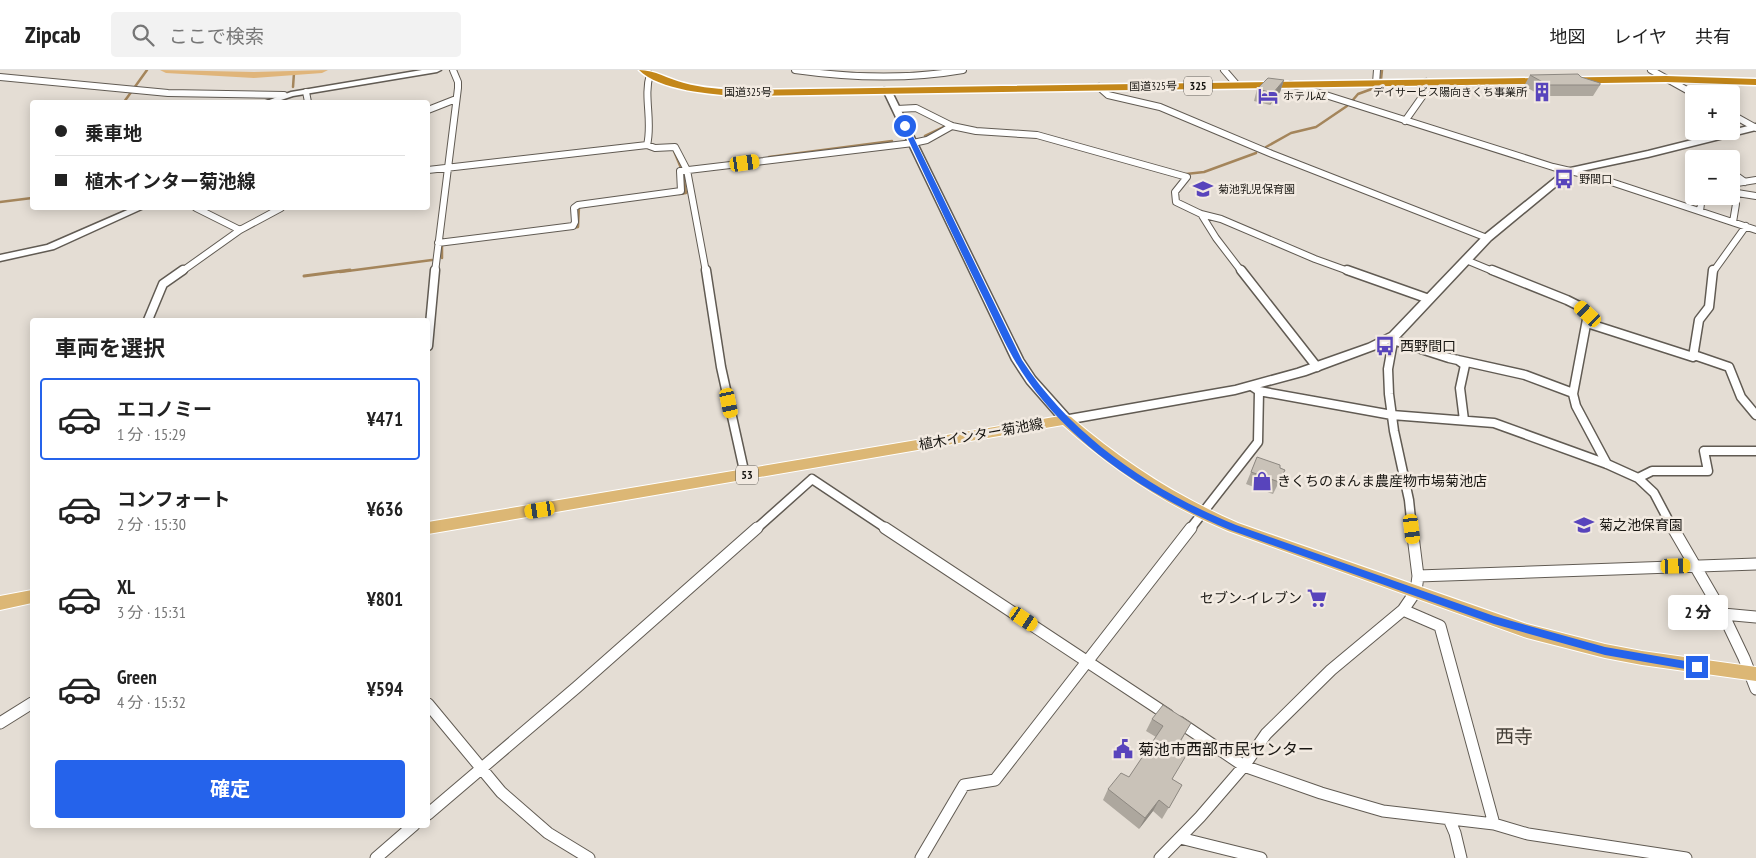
<!DOCTYPE html>
<html lang="ja">
<meta charset="utf-8">
<style>
body{margin:0;font-family:"PT Sans Narrow","Noto Sans JP",sans-serif;background:#f2f2f2;color:#222;height:100vh;display:flex;flex-direction:column;font-size:19px;white-space:nowrap}
*{box-sizing:border-box;margin:0}
p{font-size:16px;color:#767676}
.icon{flex:none;width:28px;height:28px;fill:none;stroke:currentColor;stroke-width:2;stroke-linecap:round;stroke-linejoin:round}
.map{position:relative;flex:1;overflow:hidden}
.details{position:absolute;left:30px;top:248px;width:400px;height:510px;display:flex;flex-direction:column;background:#fff;border-radius:5px;box-shadow:0 2px 12px #0003}
.details>*{flex:none}
.top-card{position:absolute;left:30px;top:30px;width:400px;height:110px;border-radius:5px;box-shadow:0 2px 12px #0003;display:grid;align-content:center;height:110px;padding:0 25px;background:#fff}
.fabs{position:absolute;left:1685px;top:15px;display:grid;gap:10px}
.fabs a{display:grid;place-items:center;width:55px;height:55px;border-radius:5px;background:#fff;box-shadow:0 2px 12px #0003;font-size:25px}
.end{position:absolute;width:22px;height:22px;margin:-11px;border:6px solid #2563eb;background:#fff;box-shadow:0 0 0 2px #fff}
.from{border-radius:50%}
.bubble{position:absolute;height:35px;border-radius:5px;background:#fff;box-shadow:0 2px 12px #0003;font-size:16px;font-weight:700;line-height:35px;text-align:center}
.car{position:absolute;width:15px;height:30px;margin:-15px -8px;border-radius:6px;box-shadow:0 0 4px 1px #0007;background:linear-gradient(#f5c518 24%,#345 0 40%,#f5c518 0 76%,#345 0 86%,#f5c518 0)}
.top-card b{display:flex;align-items:center;gap:18px;height:48px;font-size:19px}
.top-card b+b{border-top:1px solid #e0e0e0}
.top-card i{width:12px;height:12px;background:#222}
ul{padding:0;list-style:none}
li{display:flex;align-items:center;gap:15px;height:82px;margin:0 10px 8px;padding:0 15px;border:2px solid transparent;border-radius:5px}
li div{flex:1}
li b{display:block;font-size:19px}
li em{font-style:normal;font-weight:700}
li.active{border-color:#2563eb}
li>.icon{width:45px;height:45px;stroke-width:1.5}
h2{padding:0 25px;font-size:22px;line-height:60px}
.cta{display:flex;gap:10px;margin-top:auto;padding:10px 25px}
.cta a{flex:1;height:58px;border-radius:5px;background:#2563eb;color:#fff;font-size:20px;font-weight:700;line-height:58px;text-align:center}
header{display:flex;align-items:center;gap:30px;box-sizing:border-box;height:70px;padding:0 25px;background:#fff;border-bottom:1px solid #e0e0e0}
header strong{font-size:24px}
nav{display:flex;gap:28px;margin-inline-start:auto;font-size:18px}
.search{width:350px;height:45px;background:#f2f2f2;display:flex;align-items:center;gap:12px;box-sizing:border-box;padding:0 18px;border-radius:5px;color:#767676;font-size:19px}
.map>svg:first-child{display:block}
</style>
<header>
<strong>Zipcab</strong>
<div class="search"><svg class="icon" aria-label="search" viewBox="0 0 24 24"><circle cx="10" cy="10" r="6"/><path d="M15 15l6 6"/></svg>ここで検索</div>
<nav><a>地図</a><a>レイヤ</a><a>共有</a></nav>
</header>
<div class="map">
<svg width="1756" height="788" viewBox="0 0 1756 788">
<rect width="100%" height="100%" fill="#e4ddd4"/>
<g fill="none" stroke-linecap="round" stroke-linejoin="round">
<path stroke="#a4855b" stroke-width="2.5" d="M 1381,10 L 1382,0
M 293,17 L 294,3
M 1352,31 L 1358,24 L 1380,16
M 124,32 L 147,0
M 925,66 L 946,56
M 1266,77 L 1291,63 L 1316,57 L 1347,36
M 674,81 L 681,98
M 769,87 L 892,71
M 1186,104 L 1204,102 L 1256,83
M 679,124 L 686,123 L 683,104
M 0,132 L 32,128
M 573,158 L 578,157 L 579,137
M 442,188 L 442,175 L 445,173
M 340,202 L 432,190"/>
<path stroke="#a4855b" stroke-width="3" d="M 304,206 L 350,200"/>
<path fill="#e0b57a" fill-rule="evenodd" d="M 160,0 L 254,2 L 328,0 L 322,3 L 254,8 L 166,3 Z"/>
<defs>
<path id="street-far2" d="M 795,0 C 852,8 906,10 963,0
M 1224,0 L 1237,15
M 1651,0 L 1694,24
M 0,7 L 168,23 L 284,25
M 1376,13 L 1377,0
M 1291,14 L 1553,97 L 1596,107 L 1756,160
M 1099,17 L 1108,25 L 1160,37 L 1272,84 L 1487,168
M 306,22 L 308,32
M 897,39 L 916,38 L 952,56 L 976,61 L 1037,65 L 1187,107 L 1175,122 L 1176,132 L 1201,144 L 1221,149 L 1315,189 L 1351,202
M 428,40 L 456,29
M 1731,44 L 1756,58
M 1405,51 L 1429,17 L 1426,12
M 647,75 C 653,51 643,27 650,4
M 428,100 L 647,75 L 655,78 L 675,77 L 687,100 L 706,202
M 1731,102 L 1745,112
M 1731,114 L 1756,110
M 1731,122 L 1756,126
M 1731,124 L 1736,134 L 1733,152
M 196,138 L 240,160
M 1700,141 L 1702,126
M 1201,144 L 1216,168 L 1242,202
M 438,173 L 573,156 L 575,152 L 574,138 L 578,135 L 681,121 L 680,101 L 913,73 L 927,70 L 952,56
M 1466,190 L 1495,202
M 181,202 L 240,160 L 281,138
M 435,202 L 458,18 L 458,12 L 453,0
M 1713,202 L 1746,156"/>
<path id="street-far1" d="M 706,200 L 721,297 L 745,405
M 1241,200 L 1317,297
M 1347,200 L 1429,229
M 1492,200 L 1567,230 L 1579,236 L 1588,244 L 1573,324 L 1576,336 L 1607,394
M 148,250 L 163,214 L 183,200
M 1587,253 L 1693,287 L 1699,250 L 1709,237 L 1713,200
M 1394,266 L 1388,299 L 1389,324 L 1394,361 L 1409,430 L 1412,459
M 1393,270 L 1449,288 L 1525,305 L 1573,323
M 428,276 L 435,200
M 1694,285 L 1729,297 L 1741,327 L 1756,345
M 1458,290 L 1465,295 L 1460,318 L 1464,350
M 1253,317 L 1259,321 L 1392,345 L 1494,353 L 1607,394 L 1638,408 L 1654,423 L 1673,459
M 1638,408 L 1652,401 L 1708,401 L 1704,381 L 1756,381
M 812,409 L 887,459
M 756,459 L 812,409
M 1190,459 L 1258,372 L 1259,321"/>
<path id="street" d="M 885,458 L 1168,645
M 1673,458 L 1723,544 L 1744,588 L 1756,619
M 1418,506 L 1756,494
M 1403,540 L 1440,556 L 1494,754
M 1723,544 L 1756,547
M 428,634 L 501,722 L 548,763 L 589,788
M 1179,652 L 1244,696 L 1321,723 L 1383,741 L 1494,754 L 1528,764 L 1686,788
M 0,653 L 32,633
M 428,744 L 577,617 L 757,458
M 1449,749 L 1455,763 L 1461,788
M 1180,768 L 1261,788
M 376,788 L 414,755
M 921,788 L 964,715 L 995,710 L 1191,458
M 1160,788 L 1200,747 L 1244,696 L 1266,664 L 1331,600 L 1403,540 L 1416,521 L 1418,506 L 1412,458"/>
<path id="secondary" d="M 422,0 L 441,0 L 437,2 L 293,26 L 275,32 L 264,32 L 291,22 Z
M 884,18 L 891,20 L 1023,289 L 1035,307 L 1069,345 L 1235,316 L 1297,299 L 1368,274 L 1390,263 L 1483,166 L 1566,99 L 1648,81 L 1756,54 L 1756,60 L 1648,87 L 1572,103 L 1491,170 L 1398,269 L 1376,279 L 1306,305 L 1235,324 L 1066,354 L 1062,353 L 1027,313 L 1012,290 L 883,20 Z
M 132,138 L 144,138 L 54,179 L 0,191 L 0,185 L 47,175 Z"/>
<path id="primary" d="M 1066,345 L 1071,347 C 1122,391 1176,426 1238,453 L 1527,554 L 1605,574 L 1642,581 L 1756,597 L 1756,611 L 1642,595 L 1605,588 L 1527,568 L 1228,461 C 1166,435 1113,400 1063,355 L 428,464 L 428,452 Z
M 32,520 L 32,533 L 0,540 L 0,526 Z"/>
<path id="highway" d="M 639,0 C 655,0 668,9 684,13 C 702,18 721,19 740,20 L 1666,6 L 1756,9 L 1756,15 L 1666,12 L 740,26 C 713,25 658,20 639,0 Z"/>
</defs>
<use href="#street-far2" stroke="#615b53" stroke-width="8"/>
<use href="#street-far1" stroke="#615b53" stroke-width="11"/>
<use href="#street" stroke="#615b53" stroke-width="13"/>
<use href="#secondary" stroke="#615b53" stroke-width="3"/>
<use href="#primary" stroke="#fff" stroke-width="2"/>
<use href="#highway" stroke="#fff" stroke-width="3"/>
<use href="#street-far2" stroke="#fff" stroke-width="6"/>
<use href="#street-far1" stroke="#fff" stroke-width="8"/>
<use href="#street" stroke="#fff" stroke-width="11"/>
<use href="#secondary" fill="#fff" fill-rule="evenodd"/>
<use href="#primary" fill="#dcb775" fill-rule="evenodd"/>
<use href="#highway" fill="#c48719" fill-rule="evenodd"/>
</g>
<path fill="#ada79e" d="M 1530,5 L 1581,7 L 1600,15 L 1593,26 L 1542,26 L 1524,16 Z
M 1284,10 L 1280,22 L 1270,35 L 1254,31 L 1257,19 Z
M 1257,387 L 1285,400 L 1273,424 L 1246,414 Z
M 1152,649 L 1191,653 L 1180,673 L 1190,679 L 1172,709 L 1182,715 L 1162,749 L 1153,741 L 1139,759 L 1103,730 L 1108,719 L 1129,707 L 1156,667 L 1146,661 Z"/>
<path fill="#8d8881" d="M 1284,10 L 1280,22 L 1270,35 L 1273,23 Z
M 1159,730 L 1153,741 L 1139,759 L 1145,748 Z"/>
<path fill="#c9c2b8" stroke="#8d8881" d="M 1578,4 L 1581,7 L 1600,13 L 1600,15 L 1548,15 L 1530,5 Z
M 1268,8 L 1284,10 L 1273,23 L 1257,19 Z
M 1257,387 L 1280,395 L 1280,398 L 1285,400 L 1279,412 L 1251,402 Z
M 1163,635 L 1191,653 L 1179,673 L 1190,679 L 1172,709 L 1182,715 L 1169,738 L 1159,730 L 1145,748 L 1108,719 L 1121,703 L 1129,707 L 1163,656 L 1152,649 Z"/>
<path fill="#2563eb" d="M 905,54 L 908,56 L 1022,290 C 1072,367 1152,421 1236,455 L 1494,546 L 1605,577 L 1697,593 L 1702,597 L 1700,600 L 1697,601 L 1605,585 L 1494,554 L 1230,460 C 1153,428 1076,379 1028,311 C 1010,286 998,258 985,231 C 956,173 929,114 902,56 Z"/>
<defs>
<symbol id="building-bare" viewBox="-9 -9 18 18"><path d="M-4-6H4V6H1V3H-1V6H-4ZM-2.5-4.3h1.7v1.8h-1.7ZM.8-4.3h1.7v1.8H.8ZM-2.5-1h1.7V.8h-1.7ZM.8-1h1.7V.8H.8Z" fill="#5844bc" stroke="#f2eae1" stroke-width="2.5" paint-order="stroke"/></symbol>
<symbol id="hotel-bare" viewBox="-9 -9 18 18"><path d="M-6-4.5h1.5V1H6V5H4.5V3h-9V5H-6ZM-4 0a1.8 1.8 0 1 1 3.6 0ZM.5 0V-2.5h3Q6-2.5 6 0Z" fill="#5844bc" stroke="#f2eae1" stroke-width="2.5" paint-order="stroke"/></symbol>
<symbol id="bus-bare" viewBox="-9 -9 18 18"><path d="M-5-6H5V4H4V6H2V4H-2V6H-4V4H-5ZM-3.5-4V0h7V-4ZM-3.5 1.2v1.5H-2V1.2ZM2 1.2v1.5H3.5V1.2Z" fill="#5844bc" stroke="#f2eae1" stroke-width="2.5" paint-order="stroke"/></symbol>
<symbol id="school-bare" viewBox="-9 -9 18 18"><path d="M0-5L7-2L0 1L-7-2ZM-4 1L0 2.5L4 1V4Q0 6-4 4Z" fill="#5844bc" stroke="#f2eae1" stroke-width="2.5" paint-order="stroke"/></symbol>
<symbol id="shop-bare" viewBox="-9 -9 18 18"><path d="M-5-2.5h2.3a2.7 3.5 0 0 1 5.4 0H5L5.5 6h-11ZM-1.5-2.5h3a1.5 2.3 0 0 0-3 0Z" fill="#5844bc" stroke="#f2eae1" stroke-width="2.5" paint-order="stroke"/></symbol>
<symbol id="supermarket-bare" viewBox="-9 -9 18 18"><path d="M-6-5.5h2.5l.6 2H6L4.5 2H-2.5L-4.4-4H-6ZM-1.5 3.2a1.3 1.3 0 1 0 .1 0ZM3 3.2a1.3 1.3 0 1 0 .1 0Z" fill="#5844bc" stroke="#f2eae1" stroke-width="2.5" paint-order="stroke"/></symbol>
<symbol id="civic-bare" viewBox="-9 -9 18 18"><path d="M-.6-6.5H3V-4.5H.6V-3L4-1V1h2V6H-6V1h2V-1L-.6-3ZM-1.2 2.5V6h2.4V2.5Z" fill="#5844bc" stroke="#f2eae1" stroke-width="2.5" paint-order="stroke"/></symbol>
</defs>
<g fill-rule="evenodd">
<use href="#building-bare" x="1528" y="8" width="28" height="28"/>
<use href="#hotel-bare" x="1254" y="12" width="28" height="28"/>
<use href="#bus-bare" x="1550" y="95" width="28" height="28"/>
<use href="#school-bare" x="1189" y="105" width="28" height="28"/>
<use href="#bus-bare" x="1371" y="262" width="28" height="28"/>
<use href="#shop-bare" x="1248" y="397" width="28" height="28"/>
<use href="#school-bare" x="1570" y="441" width="28" height="28"/>
<use href="#supermarket-bare" x="1303" y="514" width="28" height="28"/>
<use href="#civic-bare" x="1109" y="665" width="28" height="28"/>
</g>
<g text-anchor="middle" stroke-width="5" stroke-linejoin="round" paint-order="stroke">
<g font-size="11" fill="#181612" stroke="#f2eae1">
<text transform="translate(1153 16) rotate(-1)" y="4">国道325号</text>
<text x="748" y="26">国道325号</text>
</g>
<g font-size="11" fill="#181612" stroke="#f2eae1" text-anchor="start">
<text x="1527" y="26" text-anchor="end">デイサービス陽向きくち事業所</text>
<text x="1283" y="30">ホテルAZ</text>
<text x="1579" y="113">野間口</text>
<text x="1218" y="123">菊池乳児保育園</text>
</g>
<g fill="#f2eae1" stroke="#595650" stroke-width="1">
<rect x="1184" y="6.5" width="28" height="19" rx="4"/>
<rect x="736" y="395.5" width="22" height="19" rx="4"/>
</g>
<g font-size="12" font-weight="bold" fill="#181612">
<text x="1198" y="20">325</text>
<text x="747" y="409">53</text>
</g>
<g font-size="14" fill="#181612" stroke="#f2eae1" text-anchor="start">
<text x="1400" y="281">西野間口</text>
<text x="1277" y="416">きくちのまんま農産物市場菊池店</text>
<text x="1599" y="460">菊之池保育園</text>
<text x="1302" y="533" text-anchor="end">セブン-イレブン</text>
</g>
<g font-size="14" fill="#181612" stroke="#f2eae1">
<text transform="translate(981 364) rotate(-10)" y="5">植木インター菊池線</text>
</g>
<g font-size="16" fill="#181612" stroke="#f2eae1" text-anchor="start">
<text x="1138" y="685">菊池市西部市民センター</text>
</g>
<g font-size="19" fill="#433e36" stroke="#f2eae1">
<text x="1514" y="673">西寺</text>
</g>
</g>
</svg>
<div class="fabs">
<a>+</a>
<a>−</a>
</div>
<i class="end from" style="left:905px;top:56px"></i>
<i class="end" style="left:1697px;top:597px"></i>
<div class="bubble" style="left:1668px;top:525px;width:60px">2 分</div>
<i class="car" style="left:745px;top:93px;rotate:82deg"></i>
<i class="car" style="left:1588px;top:244px;rotate:313deg"></i>
<i class="car" style="left:729px;top:333px;rotate:168deg"></i>
<i class="car" style="left:540px;top:440px;rotate:261deg"></i>
<i class="car" style="left:1412px;top:459px;rotate:173deg"></i>
<i class="car" style="left:1676px;top:496px;rotate:88deg"></i>
<i class="car" style="left:1024px;top:549px;rotate:124deg"></i>
<div class="top-card">
<b><i class="from"></i>乗車地</b>
<b><i></i>植木インター菊池線</b>
</div>
<section class="details">
<h2>車両を選択</h2>
<ul>
<li class="active"><svg class="icon" aria-label="car" viewBox="0 0 24 24"><path d="M5 17H2v-5l4-1 3-4h7l3 4 3 1v5h-3M9 17h6M6 11h13"/><circle cx="7" cy="17" r="2"/><circle cx="17" cy="17" r="2"/></svg><div><b>エコノミー</b><p>1 分 · 15:29</p></div><em>¥471</em></li>
<li><svg class="icon" aria-label="car" viewBox="0 0 24 24"><path d="M5 17H2v-5l4-1 3-4h7l3 4 3 1v5h-3M9 17h6M6 11h13"/><circle cx="7" cy="17" r="2"/><circle cx="17" cy="17" r="2"/></svg><div><b>コンフォート</b><p>2 分 · 15:30</p></div><em>¥636</em></li>
<li><svg class="icon" aria-label="car" viewBox="0 0 24 24"><path d="M5 17H2v-5l4-1 3-4h7l3 4 3 1v5h-3M9 17h6M6 11h13"/><circle cx="7" cy="17" r="2"/><circle cx="17" cy="17" r="2"/></svg><div><b>XL</b><p>3 分 · 15:31</p></div><em>¥801</em></li>
<li><svg class="icon" aria-label="car" viewBox="0 0 24 24"><path d="M5 17H2v-5l4-1 3-4h7l3 4 3 1v5h-3M9 17h6M6 11h13"/><circle cx="7" cy="17" r="2"/><circle cx="17" cy="17" r="2"/></svg><div><b>Green</b><p>4 分 · 15:32</p></div><em>¥594</em></li>
</ul>
<div class="cta"><a>確定</a></div>
</section>
</div>
